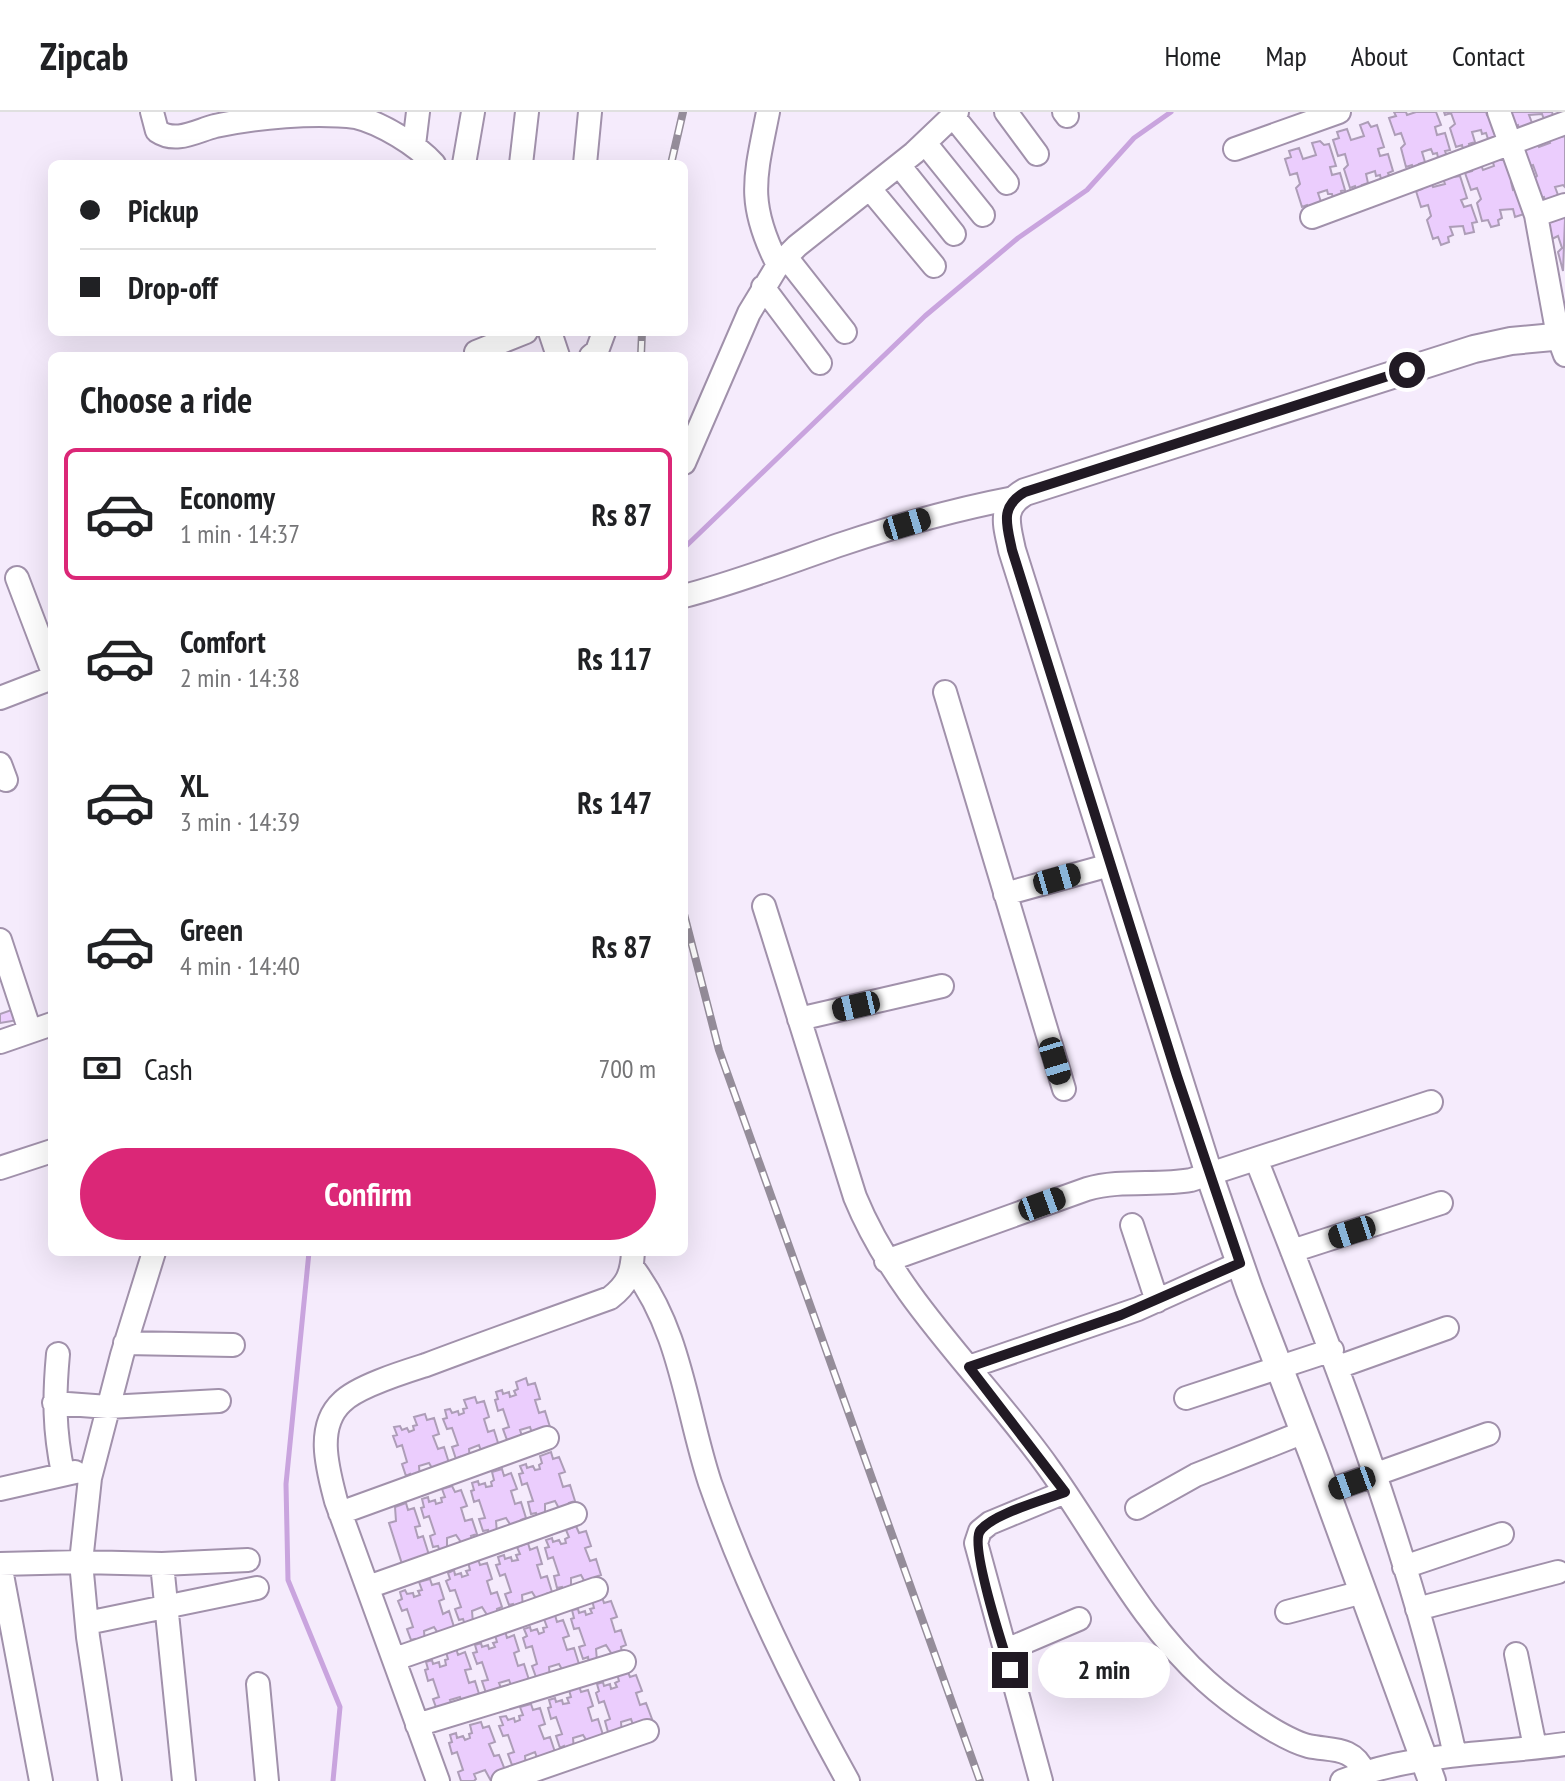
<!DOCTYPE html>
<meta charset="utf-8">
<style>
body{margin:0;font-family:"PT Sans Narrow",sans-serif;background:#f2f2f2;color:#202124;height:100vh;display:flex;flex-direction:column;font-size:30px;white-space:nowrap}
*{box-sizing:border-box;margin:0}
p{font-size:26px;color:#757577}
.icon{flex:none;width:44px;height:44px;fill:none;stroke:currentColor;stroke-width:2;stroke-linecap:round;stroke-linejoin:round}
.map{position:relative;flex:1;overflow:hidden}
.panel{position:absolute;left:48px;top:240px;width:640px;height:904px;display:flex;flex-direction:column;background:#fff;border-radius:12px;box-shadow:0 8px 32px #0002}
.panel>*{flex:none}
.hud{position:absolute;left:48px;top:48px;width:640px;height:176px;border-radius:12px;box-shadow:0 8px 32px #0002;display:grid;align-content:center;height:176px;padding:0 32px;background:#fff}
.end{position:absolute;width:36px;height:36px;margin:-18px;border:10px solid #211a24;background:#fff;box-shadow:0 0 0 4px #fff}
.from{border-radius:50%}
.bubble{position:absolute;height:56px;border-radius:28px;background:#fff;box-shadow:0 8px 32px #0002;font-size:26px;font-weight:700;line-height:56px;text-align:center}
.car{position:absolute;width:24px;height:48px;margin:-24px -12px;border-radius:10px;box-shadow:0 0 6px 2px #0007;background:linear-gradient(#222 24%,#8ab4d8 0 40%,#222 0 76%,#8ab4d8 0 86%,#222 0)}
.hud b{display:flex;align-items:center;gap:28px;height:76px;font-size:30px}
.hud b+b{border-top:2px solid #e0e0e0}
.hud i{width:20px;height:20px;background:#202124}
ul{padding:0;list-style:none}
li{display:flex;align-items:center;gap:24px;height:132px;margin:0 16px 12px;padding:0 16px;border:4px solid transparent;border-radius:12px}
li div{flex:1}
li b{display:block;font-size:30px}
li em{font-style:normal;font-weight:700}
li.on{border-color:#db2777}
li>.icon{width:72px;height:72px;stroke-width:1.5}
h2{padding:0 32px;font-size:36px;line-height:96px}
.pay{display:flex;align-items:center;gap:20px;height:88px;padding:0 32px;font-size:30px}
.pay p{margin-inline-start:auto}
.action{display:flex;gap:16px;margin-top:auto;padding:16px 32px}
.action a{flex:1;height:92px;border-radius:48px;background:#db2777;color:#fff;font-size:32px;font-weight:700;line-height:92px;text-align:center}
header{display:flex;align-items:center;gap:48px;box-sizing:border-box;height:112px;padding:0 40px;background:#fff;border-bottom:2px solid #e0e0e0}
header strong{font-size:38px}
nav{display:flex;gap:44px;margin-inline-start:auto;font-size:28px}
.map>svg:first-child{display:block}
</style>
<header>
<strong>Zipcab</strong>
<nav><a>Home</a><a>Map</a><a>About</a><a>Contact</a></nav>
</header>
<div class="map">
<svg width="1565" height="1669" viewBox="0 0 1565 1669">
<rect width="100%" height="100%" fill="#f5ebfc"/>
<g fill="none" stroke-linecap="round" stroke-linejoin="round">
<path stroke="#c9a4de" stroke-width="5" d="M 684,436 L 925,204 L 1018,126 L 1087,78 L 1134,26 L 1171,0
M 309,1140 L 286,1372 L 288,1468 L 340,1595 L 333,1669"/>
</g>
<path fill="#ebcdfd" stroke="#ad9db7" stroke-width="2" d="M 1394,0 L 1406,0 L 1407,3 L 1416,0 L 1436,0 L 1441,13 L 1435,15 L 1437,23 L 1445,21 L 1450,38 L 1445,39 L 1448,47 L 1439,50 L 1437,41 L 1433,42 L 1431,37 L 1422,40 L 1425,50 L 1419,52 L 1421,59 L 1415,61 L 1412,53 L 1406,55 L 1401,36 L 1405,32 L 1401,21 L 1395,23 L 1389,6 L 1396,4 Z
M 1444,0 L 1486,0 L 1487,3 L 1494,1 L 1497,27 L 1489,30 L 1486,21 L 1482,22 L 1481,18 L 1472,20 L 1475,30 L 1469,32 L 1471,39 L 1464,41 L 1462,33 L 1456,35 L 1450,16 L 1455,12 L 1451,1 L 1445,3 Z
M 1508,0 L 1552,0 L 1554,7 L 1545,10 L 1542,2 L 1529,3 L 1532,11 L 1527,13 L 1529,18 L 1520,21 L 1518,13 L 1512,15 Z
M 1368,10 L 1371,15 L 1377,13 L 1384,35 L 1378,37 L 1380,44 L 1388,42 L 1393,59 L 1388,61 L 1391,68 L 1382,71 L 1380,63 L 1376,64 L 1375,59 L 1366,62 L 1368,71 L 1362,73 L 1365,80 L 1357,82 L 1355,74 L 1350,76 L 1344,57 L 1348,53 L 1345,42 L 1338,44 L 1333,28 L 1339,26 L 1337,20 L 1347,17 L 1351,28 L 1364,24 L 1360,13 Z
M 1556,21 L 1560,25 L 1565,24 L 1565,75 L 1563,73 L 1555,75 L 1558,83 L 1553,85 L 1555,90 L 1546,93 L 1544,85 L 1538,87 L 1532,68 L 1537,64 L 1533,53 L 1527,55 L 1521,38 L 1536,27 L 1539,35 L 1550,31 L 1547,24 Z
M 1320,29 L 1324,33 L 1329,32 L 1336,54 L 1330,55 L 1332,63 L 1340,61 L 1345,78 L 1341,79 L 1343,87 L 1334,90 L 1332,82 L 1328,82 L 1327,78 L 1318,81 L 1321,90 L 1314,92 L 1317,99 L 1310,101 L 1307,93 L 1302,95 L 1296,76 L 1300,72 L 1297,61 L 1290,63 L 1285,47 L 1291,45 L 1289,39 L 1299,36 L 1303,47 L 1316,43 L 1312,31 Z
M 1501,43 L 1504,48 L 1510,46 L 1517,68 L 1511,70 L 1513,78 L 1521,75 L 1524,102 L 1515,105 L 1513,97 L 1500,98 L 1502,106 L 1498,108 L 1499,113 L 1491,115 L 1488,108 L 1482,109 L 1477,91 L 1481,87 L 1477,76 L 1471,78 L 1465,61 L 1472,59 L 1470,53 L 1480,50 L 1483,58 L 1494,54 L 1492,47 Z
M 1451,61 L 1454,65 L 1460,64 L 1467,86 L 1461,88 L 1464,95 L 1471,93 L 1477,110 L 1472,111 L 1474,120 L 1465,122 L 1463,114 L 1450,115 L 1453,123 L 1448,125 L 1449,130 L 1441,133 L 1438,125 L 1433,127 L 1427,108 L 1431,104 L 1428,93 L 1421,95 L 1416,79 L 1422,77 L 1420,71 L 1430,67 L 1433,75 L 1445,72 L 1442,64 Z
M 1561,99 L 1565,107 L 1563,159 L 1558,140 L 1562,136 L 1558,124 L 1552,127 L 1546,110 Z
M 20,895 L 24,907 L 0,911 L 0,902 Z
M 526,1266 L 528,1273 L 535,1271 L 540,1287 L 535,1288 L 539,1301 L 545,1299 L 550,1315 L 532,1321 L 530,1315 L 520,1318 L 522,1324 L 513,1333 L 511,1327 L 507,1328 L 503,1317 L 509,1315 L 503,1297 L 498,1299 L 495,1288 L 498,1287 L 496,1280 L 502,1278 L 503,1282 L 509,1280 L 510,1285 L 516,1283 L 514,1279 L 518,1277 L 516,1270 Z
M 475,1285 L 477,1291 L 484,1289 L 489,1305 L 484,1307 L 488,1320 L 494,1318 L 499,1334 L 481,1339 L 479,1333 L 469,1337 L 470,1349 L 462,1351 L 460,1345 L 456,1347 L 452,1335 L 458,1333 L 452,1316 L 447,1317 L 443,1307 L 447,1306 L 445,1298 L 450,1297 L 452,1301 L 458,1299 L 459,1303 L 464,1301 L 463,1297 L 467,1296 L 464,1288 Z
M 425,1302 L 427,1308 L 434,1306 L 439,1322 L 433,1324 L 438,1337 L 444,1335 L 449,1351 L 435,1361 L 429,1351 L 419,1354 L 420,1366 L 412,1368 L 410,1362 L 406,1364 L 402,1352 L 407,1350 L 402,1333 L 397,1335 L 393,1324 L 397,1323 L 394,1315 L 400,1314 L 402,1318 L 407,1316 L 409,1320 L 414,1318 L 413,1314 L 417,1313 L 414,1305 Z
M 551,1340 L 553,1347 L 559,1345 L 565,1360 L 559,1362 L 563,1375 L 570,1373 L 575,1389 L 569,1391 L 571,1397 L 561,1400 L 555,1389 L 545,1392 L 545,1404 L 538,1407 L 536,1401 L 531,1402 L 528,1390 L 533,1389 L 527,1371 L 522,1373 L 519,1362 L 523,1361 L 520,1354 L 526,1352 L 527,1356 L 533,1354 L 535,1358 L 540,1357 L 539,1353 L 542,1351 L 540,1344 Z
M 502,1357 L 504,1364 L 511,1361 L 517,1377 L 511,1379 L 515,1392 L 521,1390 L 526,1406 L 521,1408 L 522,1414 L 513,1417 L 506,1406 L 496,1409 L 497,1421 L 489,1424 L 488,1418 L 483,1419 L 479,1407 L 485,1406 L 479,1388 L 474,1390 L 471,1379 L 474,1378 L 472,1371 L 478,1369 L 479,1373 L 485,1371 L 486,1375 L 492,1374 L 491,1370 L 494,1368 L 492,1360 Z
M 452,1374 L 455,1380 L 461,1378 L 467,1394 L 461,1396 L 465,1409 L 472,1407 L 477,1422 L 471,1424 L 473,1430 L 463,1433 L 456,1423 L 447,1426 L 447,1438 L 440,1440 L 438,1434 L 433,1435 L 430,1424 L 435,1422 L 429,1404 L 424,1406 L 421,1396 L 424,1395 L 422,1387 L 428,1385 L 429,1390 L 435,1388 L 436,1392 L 442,1390 L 441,1386 L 445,1385 L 442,1377 Z
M 406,1391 L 408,1398 L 414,1396 L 420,1414 L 415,1415 L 418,1426 L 423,1424 L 429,1443 L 403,1455 L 389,1411 L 396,1409 L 395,1395 Z
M 576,1414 L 579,1421 L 586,1419 L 591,1434 L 585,1436 L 590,1449 L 596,1447 L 601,1463 L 595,1465 L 597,1471 L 587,1474 L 581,1463 L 571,1466 L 571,1478 L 564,1481 L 562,1475 L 557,1476 L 554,1464 L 559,1463 L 553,1445 L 548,1447 L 545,1436 L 549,1435 L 546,1428 L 552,1426 L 553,1430 L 559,1428 L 561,1432 L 566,1431 L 565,1427 L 569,1425 L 566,1418 Z
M 528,1431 L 530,1438 L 537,1435 L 542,1452 L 537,1453 L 541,1466 L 547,1464 L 552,1480 L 546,1482 L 548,1488 L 539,1491 L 532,1480 L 522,1483 L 523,1495 L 515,1498 L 513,1492 L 509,1493 L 505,1482 L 511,1480 L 505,1462 L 500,1464 L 496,1453 L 500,1452 L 498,1445 L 504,1443 L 505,1447 L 511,1445 L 512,1449 L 518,1448 L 516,1443 L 520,1442 L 517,1435 Z
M 478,1447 L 480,1453 L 487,1451 L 492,1467 L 487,1469 L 491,1482 L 497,1480 L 502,1495 L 497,1497 L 498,1503 L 489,1506 L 482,1495 L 472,1499 L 473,1511 L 465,1513 L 463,1507 L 459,1508 L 455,1497 L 461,1495 L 455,1478 L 450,1479 L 446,1469 L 450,1467 L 448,1461 L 454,1458 L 455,1463 L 461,1461 L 462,1465 L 468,1463 L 466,1459 L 470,1458 L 468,1450 Z
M 430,1467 L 432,1473 L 439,1471 L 444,1487 L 439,1489 L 443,1502 L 449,1499 L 454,1515 L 441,1526 L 434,1515 L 424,1519 L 425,1531 L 417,1533 L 415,1527 L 411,1528 L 407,1517 L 413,1515 L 407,1497 L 402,1499 L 398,1489 L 402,1487 L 400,1480 L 405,1478 L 407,1482 L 413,1481 L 414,1485 L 420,1483 L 418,1479 L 422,1478 L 419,1470 Z
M 602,1485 L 604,1491 L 611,1489 L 617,1505 L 611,1507 L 615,1520 L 621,1518 L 626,1533 L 621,1535 L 622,1541 L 613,1544 L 606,1533 L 596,1537 L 597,1549 L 589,1551 L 588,1545 L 583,1547 L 579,1535 L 585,1533 L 579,1516 L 574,1517 L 571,1507 L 574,1506 L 572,1498 L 578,1497 L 579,1501 L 585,1499 L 586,1503 L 592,1501 L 590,1497 L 594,1496 L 592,1488 Z
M 555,1503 L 557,1510 L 563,1508 L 569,1524 L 563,1526 L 567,1538 L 574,1536 L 579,1552 L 573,1554 L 565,1563 L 559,1552 L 549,1555 L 550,1567 L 542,1570 L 540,1564 L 536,1565 L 532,1554 L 537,1552 L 532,1534 L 526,1536 L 523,1526 L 527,1524 L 524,1517 L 530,1515 L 531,1519 L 537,1517 L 539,1522 L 544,1520 L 543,1516 L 547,1515 L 544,1507 Z
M 505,1519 L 507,1526 L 514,1523 L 519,1539 L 514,1541 L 518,1554 L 524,1552 L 529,1568 L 511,1573 L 509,1568 L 499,1571 L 501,1576 L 486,1581 L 482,1569 L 488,1568 L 482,1550 L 477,1552 L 473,1541 L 477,1540 L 475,1533 L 481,1531 L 482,1535 L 488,1533 L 489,1537 L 495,1535 L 493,1531 L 497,1530 L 495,1523 Z
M 456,1536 L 458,1543 L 465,1540 L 471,1557 L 465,1558 L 469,1571 L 475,1569 L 480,1585 L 462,1591 L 460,1585 L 450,1588 L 452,1593 L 437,1598 L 433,1587 L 439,1585 L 433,1567 L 428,1569 L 425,1558 L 428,1557 L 426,1550 L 432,1548 L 433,1552 L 439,1550 L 440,1555 L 446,1553 L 445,1548 L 448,1547 L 446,1540 Z
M 627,1558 L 630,1565 L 636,1563 L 642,1579 L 636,1581 L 640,1593 L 646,1591 L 652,1607 L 633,1613 L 631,1607 L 621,1610 L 622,1622 L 615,1625 L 613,1619 L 608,1620 L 605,1609 L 610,1607 L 604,1589 L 599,1591 L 596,1581 L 599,1579 L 597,1572 L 603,1570 L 604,1574 L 610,1572 L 611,1577 L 617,1575 L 615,1571 L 619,1569 L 617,1562 Z
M 579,1574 L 581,1580 L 588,1578 L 593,1594 L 588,1596 L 592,1609 L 598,1607 L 603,1623 L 590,1634 L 583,1623 L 573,1626 L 574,1638 L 566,1641 L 564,1634 L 560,1636 L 556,1624 L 562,1622 L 556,1605 L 551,1607 L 548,1596 L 551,1595 L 549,1588 L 555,1586 L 556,1590 L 562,1588 L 563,1592 L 569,1591 L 567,1586 L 571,1585 L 569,1578 Z
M 531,1592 L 533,1598 L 540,1596 L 545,1612 L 539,1614 L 544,1627 L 550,1625 L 555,1640 L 537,1646 L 535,1640 L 525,1644 L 526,1656 L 518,1658 L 516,1652 L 512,1653 L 508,1642 L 514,1640 L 508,1623 L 503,1624 L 499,1614 L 503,1613 L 500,1605 L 506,1604 L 508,1608 L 514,1606 L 515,1610 L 520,1608 L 519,1604 L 523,1603 L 520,1595 Z
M 481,1610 L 483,1616 L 489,1614 L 495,1630 L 489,1632 L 494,1644 L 499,1643 L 505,1658 L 501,1666 L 491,1669 L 485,1658 L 474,1662 L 476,1667 L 474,1669 L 461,1669 L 458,1660 L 463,1658 L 457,1640 L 452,1642 L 449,1631 L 452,1630 L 450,1623 L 456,1621 L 457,1626 L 463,1624 L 465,1628 L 470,1626 L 469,1622 L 472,1621 L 470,1613 Z"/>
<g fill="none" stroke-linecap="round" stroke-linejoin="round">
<defs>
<path id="minor" d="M 152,0 L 157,19 C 176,32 196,19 215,14 C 256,5 315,0 356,5 C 381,11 417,33 434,52
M 768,0 C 755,66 746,90 778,153
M 1006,0 L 1037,42
M 1064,0 L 1067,4
M 1499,0 L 1536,103 L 1558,224 L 1565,243
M 953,4 L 1007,71
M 925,31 L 983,103
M 414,33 L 418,0
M 1235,37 L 1339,0
M 464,52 L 473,0
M 521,52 L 527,0
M 585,52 L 590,0
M 899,53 L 954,122
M 870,77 L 934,154
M 1536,103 L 1565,93
M 1312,105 L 1565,11
M 786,145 L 845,220
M 763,175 L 820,251
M 550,220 L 558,244
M 476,240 L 526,220
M 591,244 L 597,239 L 604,220
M 684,351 L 749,201 L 778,153 L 797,134 L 914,41 L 957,0
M 17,466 L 52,558
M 684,484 C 738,470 789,450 842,432 C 899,413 956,397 1014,386
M 945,580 L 1064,977
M 0,586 L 52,566
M 0,652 L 6,668
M 1005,782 L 1110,753
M 764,794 L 855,1085 C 897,1188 984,1265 1048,1355 C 1100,1427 1139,1509 1206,1569 C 1229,1590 1279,1626 1308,1634 C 1332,1639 1353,1634 1364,1660
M 0,828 L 30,919
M 799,907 L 942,874
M 0,930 L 52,912
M 1256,1047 C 1334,1244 1409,1435 1455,1643
M 0,1056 L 52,1039
M 1132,1113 L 1157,1189
M 1292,1139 L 1441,1091
M 886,1149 L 1087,1077 C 1121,1067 1156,1074 1191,1068 L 1431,990
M 633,1156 C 681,1219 686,1298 710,1371 C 746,1474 795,1574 848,1669
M 125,1231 L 233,1233
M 58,1242 C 54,1285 54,1318 63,1361
M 969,1255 L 1138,1197 L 1240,1151
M 1338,1255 L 1447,1216
M 1186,1286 L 1332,1238
M 54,1291 L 108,1295 L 219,1289
M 0,1377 L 75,1360
M 1326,1380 L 1488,1322
M 1137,1396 L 1196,1363 L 1304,1320
M 340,1401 L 547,1326
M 0,1452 L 81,1450 L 162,1452 L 248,1448
M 0,1452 L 41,1669
M 162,1452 L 184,1669
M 1404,1455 L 1502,1422
M 368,1475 L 575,1402
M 1417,1497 L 1558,1460
M 1287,1500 L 1363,1480
M 87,1511 L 257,1476
M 1004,1539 L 1079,1507
M 1516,1542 L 1535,1635
M 395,1547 L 596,1477
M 258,1572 L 267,1669
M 417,1613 L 624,1550
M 110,1669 L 88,1525 L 81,1450 L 90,1366 L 122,1243 L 154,1140
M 438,1669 L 336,1389 C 328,1358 315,1315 342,1290 C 358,1274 404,1260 426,1253 C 487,1230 549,1208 610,1186 C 627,1173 632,1162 633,1140
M 503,1669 L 647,1619
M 1041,1669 L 976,1431 L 980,1419 L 990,1411 L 1065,1380
M 1342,1669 C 1414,1640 1489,1643 1565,1632"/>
<path id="tertiary" d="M 1432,1669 L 1314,1346 L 1249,1177 L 1209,1062 L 1012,438 C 1007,413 999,395 1025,380 L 1474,237 L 1511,229 L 1565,224"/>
</defs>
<use href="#minor" stroke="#a191ab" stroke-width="26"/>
<use href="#tertiary" stroke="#a191ab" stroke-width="30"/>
<use href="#minor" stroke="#fff" stroke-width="22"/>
<use href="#tertiary" stroke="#fff" stroke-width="26"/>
<defs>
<path id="rail" d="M 671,52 L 683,0
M 641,244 L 642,220
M 684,802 L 719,938 L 980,1669"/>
</defs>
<use href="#rail" stroke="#958d9a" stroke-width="8"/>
<use href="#rail" stroke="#fff" stroke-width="5" stroke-dasharray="15" stroke-linecap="butt"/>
</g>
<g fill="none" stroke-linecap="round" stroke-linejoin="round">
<path stroke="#211a24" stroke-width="10" d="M 1010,1558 C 1003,1536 970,1434 980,1419 C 992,1402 1044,1388 1065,1380 L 969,1255 L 1121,1203 L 1240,1151 L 1177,964 L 1012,438 C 1007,413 999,395 1025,380 L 1407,258"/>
</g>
</svg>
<i class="end from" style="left:1407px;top:258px"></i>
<i class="end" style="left:1010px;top:1558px"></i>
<div class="bubble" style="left:1038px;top:1530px;width:132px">2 min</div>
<i class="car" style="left:907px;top:412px;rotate:73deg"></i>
<i class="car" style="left:1057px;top:767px;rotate:74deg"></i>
<i class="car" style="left:856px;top:894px;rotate:257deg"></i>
<i class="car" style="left:1055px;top:949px;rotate:163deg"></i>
<i class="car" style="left:1042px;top:1092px;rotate:70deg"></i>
<i class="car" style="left:1352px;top:1120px;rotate:252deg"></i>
<i class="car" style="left:1352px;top:1371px;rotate:250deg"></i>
<div class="hud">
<b><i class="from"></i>Pickup</b>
<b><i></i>Drop-off</b>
</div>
<section class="panel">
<h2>Choose a ride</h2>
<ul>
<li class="on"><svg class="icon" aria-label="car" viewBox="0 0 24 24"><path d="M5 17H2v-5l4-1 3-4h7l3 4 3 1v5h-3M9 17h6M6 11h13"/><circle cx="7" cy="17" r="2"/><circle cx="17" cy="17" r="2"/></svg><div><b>Economy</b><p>1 min · 14:37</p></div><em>Rs 87</em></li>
<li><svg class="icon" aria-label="car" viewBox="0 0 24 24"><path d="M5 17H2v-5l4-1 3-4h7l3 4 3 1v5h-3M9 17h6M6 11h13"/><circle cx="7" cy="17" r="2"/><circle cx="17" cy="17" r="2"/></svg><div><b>Comfort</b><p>2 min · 14:38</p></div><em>Rs 117</em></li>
<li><svg class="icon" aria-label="car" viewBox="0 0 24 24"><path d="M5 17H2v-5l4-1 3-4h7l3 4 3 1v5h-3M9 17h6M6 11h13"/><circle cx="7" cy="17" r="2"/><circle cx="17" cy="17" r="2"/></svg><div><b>XL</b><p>3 min · 14:39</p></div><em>Rs 147</em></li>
<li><svg class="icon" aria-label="car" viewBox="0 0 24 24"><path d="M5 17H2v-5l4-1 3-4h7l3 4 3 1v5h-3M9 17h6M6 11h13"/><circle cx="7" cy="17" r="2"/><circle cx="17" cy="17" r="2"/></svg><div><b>Green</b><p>4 min · 14:40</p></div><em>Rs 87</em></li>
</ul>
<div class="pay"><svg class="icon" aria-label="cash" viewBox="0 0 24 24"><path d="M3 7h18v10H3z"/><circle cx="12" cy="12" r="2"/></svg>Cash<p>700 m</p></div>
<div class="action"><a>Confirm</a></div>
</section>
</div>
